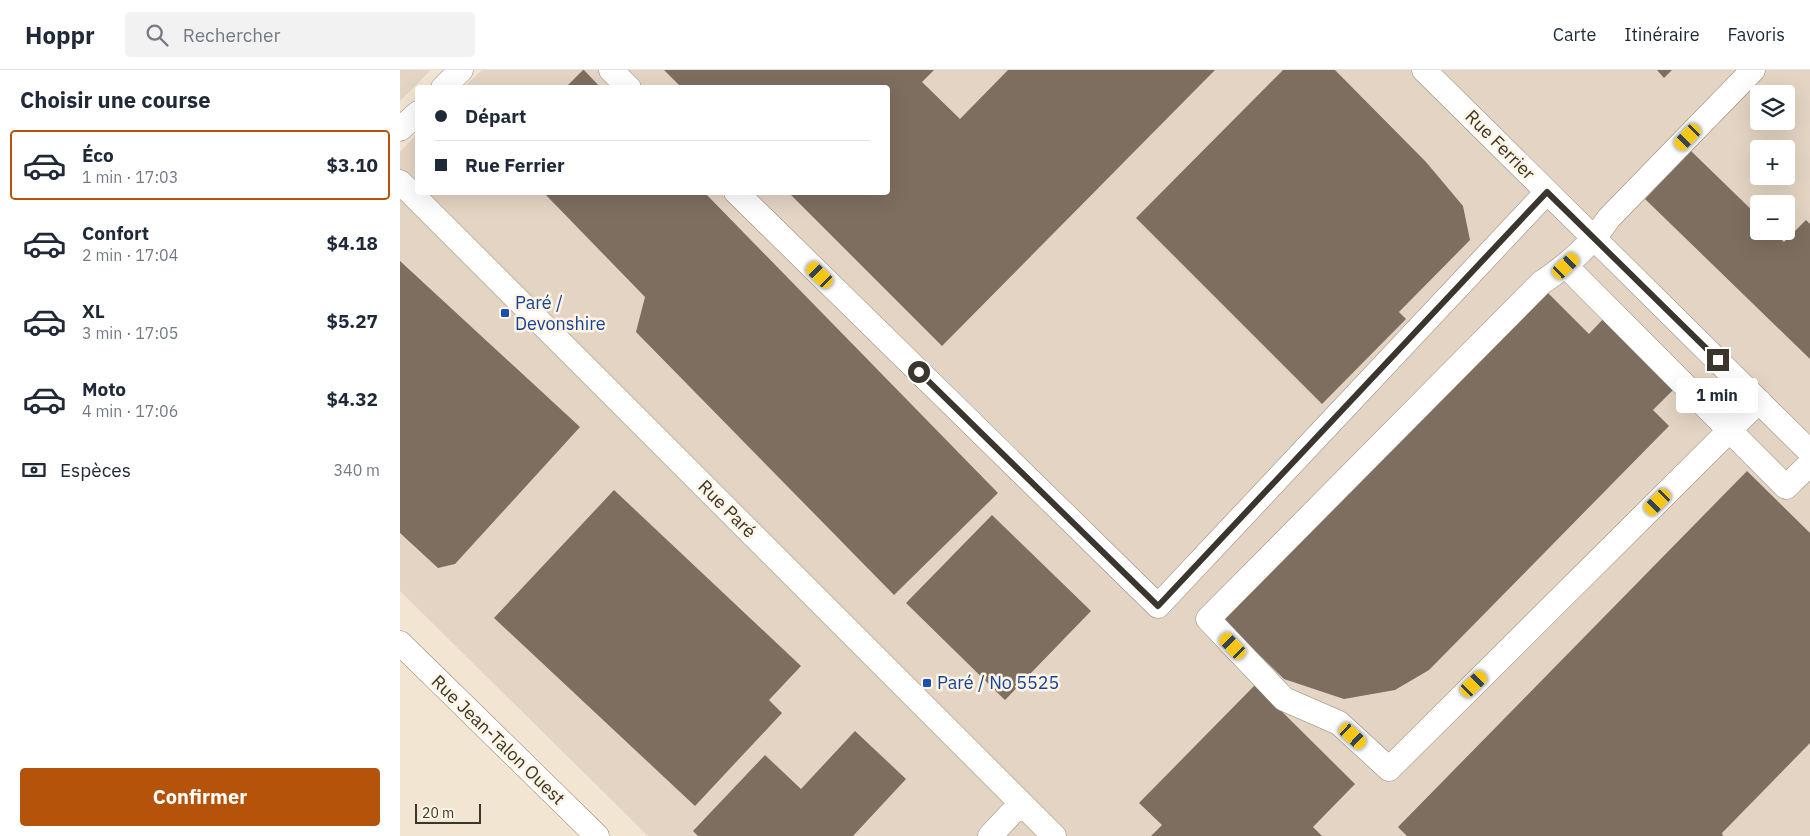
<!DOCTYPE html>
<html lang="fr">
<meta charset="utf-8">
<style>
body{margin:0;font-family:"IBM Plex Sans",sans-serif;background:#f2f2f3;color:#1f2937;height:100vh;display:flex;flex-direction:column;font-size:19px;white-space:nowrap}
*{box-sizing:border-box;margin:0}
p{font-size:16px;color:#747a83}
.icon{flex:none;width:28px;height:28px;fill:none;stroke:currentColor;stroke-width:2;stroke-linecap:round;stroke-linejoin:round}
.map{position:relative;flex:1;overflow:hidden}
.details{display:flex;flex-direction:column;background:#fff;width:400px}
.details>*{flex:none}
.hud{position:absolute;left:15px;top:15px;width:475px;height:110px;border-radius:5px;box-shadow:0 5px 20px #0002;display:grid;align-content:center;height:110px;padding:0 20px;background:#fff}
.tools{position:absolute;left:1350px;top:15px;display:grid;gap:10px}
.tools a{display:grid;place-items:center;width:45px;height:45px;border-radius:5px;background:#fff;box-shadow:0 5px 20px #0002;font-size:25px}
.scale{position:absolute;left:15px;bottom:12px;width:66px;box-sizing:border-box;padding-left:5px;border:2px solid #3a352d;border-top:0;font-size:14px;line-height:18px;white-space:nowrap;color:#3a352d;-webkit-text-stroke:4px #fdf4e3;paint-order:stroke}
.end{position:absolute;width:22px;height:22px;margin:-11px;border:6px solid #3a352d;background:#fff;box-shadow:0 0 0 2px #fff}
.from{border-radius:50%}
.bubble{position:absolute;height:35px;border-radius:5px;background:#fff;box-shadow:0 5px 20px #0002;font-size:16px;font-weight:800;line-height:35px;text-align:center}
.car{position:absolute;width:15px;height:30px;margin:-15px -8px;border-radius:6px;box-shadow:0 0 4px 1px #0007;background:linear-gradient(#f5c518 24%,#345 0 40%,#f5c518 0 76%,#345 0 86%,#f5c518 0)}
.hud b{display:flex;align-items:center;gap:18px;height:48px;font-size:19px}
.hud b+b{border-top:1px solid #e0e1e3}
.hud i{width:12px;height:12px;background:#1f2937}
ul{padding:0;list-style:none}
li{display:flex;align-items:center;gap:15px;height:70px;margin:0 10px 8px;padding:0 10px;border:2px solid transparent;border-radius:5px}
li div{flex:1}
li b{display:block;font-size:19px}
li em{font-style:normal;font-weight:800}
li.active{border-color:#b45309}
li>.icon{width:45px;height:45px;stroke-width:1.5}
h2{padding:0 20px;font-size:22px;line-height:60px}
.pay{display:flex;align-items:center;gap:12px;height:55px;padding:0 20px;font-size:19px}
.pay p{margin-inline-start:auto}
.primary-button{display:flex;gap:10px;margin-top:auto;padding:10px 20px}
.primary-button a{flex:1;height:58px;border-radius:5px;background:#b45309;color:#fff;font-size:20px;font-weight:800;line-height:58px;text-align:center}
header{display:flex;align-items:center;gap:30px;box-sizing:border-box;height:70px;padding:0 25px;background:#fff;border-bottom:1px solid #e0e1e3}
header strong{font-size:24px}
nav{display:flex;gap:28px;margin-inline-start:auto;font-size:18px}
.search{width:350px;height:45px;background:#f2f2f3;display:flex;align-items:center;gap:12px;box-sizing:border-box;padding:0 18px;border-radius:5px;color:#747a83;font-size:19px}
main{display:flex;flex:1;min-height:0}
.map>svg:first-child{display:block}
</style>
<header>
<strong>Hoppr</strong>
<div class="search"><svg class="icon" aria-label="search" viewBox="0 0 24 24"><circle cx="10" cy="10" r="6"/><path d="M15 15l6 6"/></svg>Rechercher</div>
<nav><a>Carte</a><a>Itinéraire</a><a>Favoris</a></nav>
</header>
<main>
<section class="details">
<h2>Choisir une course</h2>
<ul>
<li class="active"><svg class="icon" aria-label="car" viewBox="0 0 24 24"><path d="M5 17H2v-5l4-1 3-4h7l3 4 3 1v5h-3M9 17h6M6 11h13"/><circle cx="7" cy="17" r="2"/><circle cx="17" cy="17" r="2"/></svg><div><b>Éco</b><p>1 min · 17:03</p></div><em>$3.10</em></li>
<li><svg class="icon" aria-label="car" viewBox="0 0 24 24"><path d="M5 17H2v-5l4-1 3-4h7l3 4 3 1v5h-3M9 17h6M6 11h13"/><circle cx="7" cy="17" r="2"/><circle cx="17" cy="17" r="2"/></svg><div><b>Confort</b><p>2 min · 17:04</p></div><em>$4.18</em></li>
<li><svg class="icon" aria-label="car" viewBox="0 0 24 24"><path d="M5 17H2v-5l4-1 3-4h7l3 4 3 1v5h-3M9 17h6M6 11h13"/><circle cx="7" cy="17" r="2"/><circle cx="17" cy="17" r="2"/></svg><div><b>XL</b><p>3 min · 17:05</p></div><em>$5.27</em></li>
<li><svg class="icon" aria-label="car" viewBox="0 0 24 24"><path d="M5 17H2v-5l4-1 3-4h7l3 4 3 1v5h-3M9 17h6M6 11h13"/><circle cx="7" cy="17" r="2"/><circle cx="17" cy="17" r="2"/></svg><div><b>Moto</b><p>4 min · 17:06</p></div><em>$4.32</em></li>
</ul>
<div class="pay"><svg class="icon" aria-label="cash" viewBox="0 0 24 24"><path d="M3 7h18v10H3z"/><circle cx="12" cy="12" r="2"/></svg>Espèces<p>340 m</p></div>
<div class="primary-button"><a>Confirmer</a></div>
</section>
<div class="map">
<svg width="1410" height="766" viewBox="0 0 1410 766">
<rect width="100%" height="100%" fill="#f2e6d2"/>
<path fill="#e4d4c3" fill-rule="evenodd" d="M 0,0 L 31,0 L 0,31 Z
M 82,0 L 1410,0 L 1410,766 L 248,766 L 0,521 L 0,82 L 17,64 L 18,122 L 488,122 L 488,18 L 64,17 ZM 1359,24 L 1386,24 L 1386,51 L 1359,51 ZM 1359,79 L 1386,79 L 1386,106 L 1359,106 ZM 1359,134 L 1386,134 L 1386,161 L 1359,161 Z"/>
<path fill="#7e6e5f" d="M 183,0 L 184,0 L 201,18 L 165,18 Z
M 264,0 L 534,0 L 522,12 L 560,49 L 608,0 L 815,0 L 542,276 L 388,122 L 488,122 L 488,18 L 282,18 Z
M 883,0 L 935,0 L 1026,92 L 1063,136 L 1070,170 L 999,242 L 1006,249 L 922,334 L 736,148 Z
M 1257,0 L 1272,0 L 1264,8 Z
M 1291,81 L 1359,147 L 1359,161 L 1373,161 L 1384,172 L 1406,150 L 1410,154 L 1410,289 L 1245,129 Z
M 143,122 L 304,122 L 598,423 L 494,525 L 236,262 L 245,227 Z
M 0,191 L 180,357 L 55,494 L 38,498 L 0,463 Z
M 1147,222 L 1189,264 L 1206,246 L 1277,316 L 1253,340 L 1269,356 L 1029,600 L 995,620 L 944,629 L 884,609 L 824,550 Z
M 1347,401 L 1410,463 L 1410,673 L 1322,763 L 1323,766 L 1007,766 L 998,757 Z
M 214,420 L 401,596 L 369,630 L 382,643 L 295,736 L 94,548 Z
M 592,445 L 691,541 L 605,630 L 506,533 Z
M 855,615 L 955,714 L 913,757 L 922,766 L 751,766 L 762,755 L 739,733 Z
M 455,661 L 506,709 L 453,766 L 298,766 L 293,761 L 365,685 L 401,719 Z"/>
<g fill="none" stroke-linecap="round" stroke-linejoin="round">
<defs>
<path id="minor" d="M 211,0 L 229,18
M 1024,0 L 1410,382
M 1353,0 L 1209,148 C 1190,176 1169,194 1141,213 L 808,549 L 884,629 L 939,653 L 989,699 L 1359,331
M 43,18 L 61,0
M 0,59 L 18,43
M 0,112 L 654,766
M 336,122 L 758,536 L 1147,122
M 1166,196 L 1386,417 L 1410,394
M 0,573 L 197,766
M 590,766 L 621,733"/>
</defs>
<use href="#minor" stroke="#938875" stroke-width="25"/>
<use href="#minor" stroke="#fff" stroke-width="24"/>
</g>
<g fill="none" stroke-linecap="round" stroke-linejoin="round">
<path stroke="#3a352d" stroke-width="6" d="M 519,302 L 758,536 L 1147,122 L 1318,290"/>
</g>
<g fill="#1a4fb4" stroke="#fdf4e3" stroke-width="2">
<rect x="100" y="238" width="10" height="10" rx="2.5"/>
<rect x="522" y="608" width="10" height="10" rx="2.5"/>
</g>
<g text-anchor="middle" stroke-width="5" stroke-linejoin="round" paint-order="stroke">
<g font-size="18" fill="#3a352d" stroke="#fdf4e3">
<text transform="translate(1100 75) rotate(45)" y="6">Rue Ferrier</text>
<text transform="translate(327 439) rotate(45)" y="6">Rue Paré</text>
<text transform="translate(98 670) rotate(44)" y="6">Rue Jean-Talon Ouest</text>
</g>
<g font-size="18" fill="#164399" stroke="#fdf4e3" text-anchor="start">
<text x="115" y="239">Paré /<tspan x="115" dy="21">Devonshire</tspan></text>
<text x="537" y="619">Paré / No 5525</text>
</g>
</g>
</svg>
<div class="tools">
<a><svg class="icon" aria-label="layers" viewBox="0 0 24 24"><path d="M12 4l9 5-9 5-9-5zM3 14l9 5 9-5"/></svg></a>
<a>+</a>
<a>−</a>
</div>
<div class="scale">20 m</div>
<i class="end from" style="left:519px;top:302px"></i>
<i class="end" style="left:1318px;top:290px"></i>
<div class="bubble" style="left:1276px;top:308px;width:82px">1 min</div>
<i class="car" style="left:1288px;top:67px;rotate:224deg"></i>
<i class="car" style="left:1166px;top:196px;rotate:47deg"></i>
<i class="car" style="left:420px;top:205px;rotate:314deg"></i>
<i class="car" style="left:1258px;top:432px;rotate:225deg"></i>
<i class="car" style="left:833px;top:576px;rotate:316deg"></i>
<i class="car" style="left:1074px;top:614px;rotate:46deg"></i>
<i class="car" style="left:953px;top:666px;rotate:132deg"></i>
<div class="hud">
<b><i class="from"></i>Départ</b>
<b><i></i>Rue Ferrier</b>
</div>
</div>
</main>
